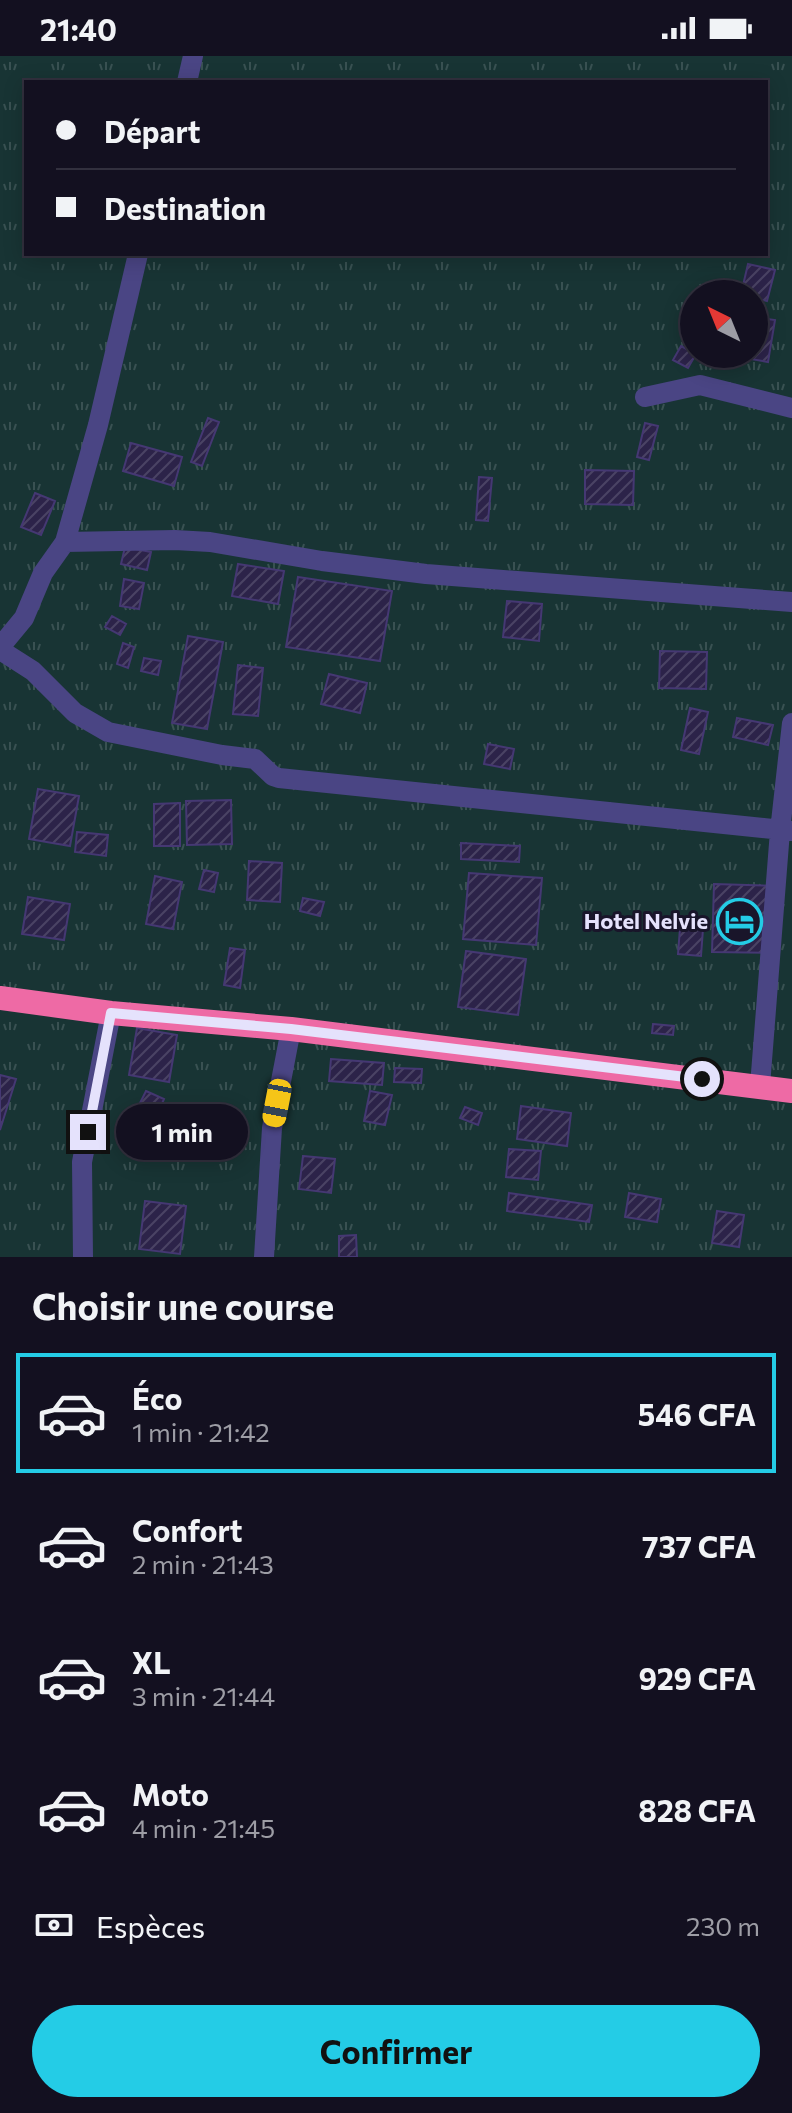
<!DOCTYPE html>
<html lang="fr">
<meta charset="utf-8">
<style>
body{margin:0;font-family:Commissioner,sans-serif;background:#201e2d;color:#f1f3f6;height:100vh;display:flex;flex-direction:column;font-size:30px;white-space:nowrap}
*{box-sizing:border-box;margin:0}
p{font-size:26px;color:#9d9da5}
.icon{flex:none;width:44px;height:44px;fill:none;stroke:currentColor;stroke-width:2;stroke-linecap:round;stroke-linejoin:round}
.map{position:relative;height:1201px;overflow:hidden}
.panel{display:flex;flex-direction:column;background:#131020;flex:1}
.panel>*{flex:none}
.hud{position:absolute;left:24px;top:24px;width:744px;height:176px;border-radius:0px;box-shadow:0 4px 20px #0003,0 0 0 2px #32303e;display:grid;align-content:center;height:176px;padding:0 32px;background:#131020}
.needle{width:52px;rotate:317deg}
.controls{position:absolute;left:680px;top:224px;display:grid;gap:16px}
.controls a{display:grid;place-items:center;width:88px;height:88px;border-radius:50%;background:#131020;box-shadow:0 4px 20px #0003,0 0 0 2px #32303e;font-size:40px}
.end{position:absolute;width:36px;height:36px;margin:-18px;border:10px solid #e5e2fc;background:#111;box-shadow:0 0 0 4px #111}
.from{border-radius:50%}
.bubble{position:absolute;height:56px;border-radius:28px;background:#131020;box-shadow:0 4px 20px #0003,0 0 0 2px #32303e;font-size:26px;font-weight:700;line-height:56px;text-align:center}
.car{position:absolute;width:24px;height:48px;margin:-24px -12px;border-radius:10px;box-shadow:0 0 6px 2px #0007;background:linear-gradient(#f5c518 24%,#345 0 40%,#f5c518 0 76%,#345 0 86%,#f5c518 0)}
.hud b{display:flex;align-items:center;gap:28px;height:76px;font-size:30px}
.hud b+b{border-top:2px solid #32303e}
.hud i{width:20px;height:20px;background:#f1f3f6}
ul{padding:0;list-style:none}
li{display:flex;align-items:center;gap:24px;height:120px;margin:0 16px 12px;padding:0 16px;border:4px solid transparent;border-radius:0px}
li div{flex:1}
li b{display:block;font-size:30px}
li em{font-style:normal;font-weight:700}
li.current{border-color:#24cce6}
li>.icon{width:72px;height:72px;stroke-width:1.5}
h2{padding:0 32px;font-size:36px;line-height:96px}
.pay{display:flex;align-items:center;gap:20px;height:88px;padding:0 32px;font-size:30px}
.pay p{margin-inline-start:auto}
.button{display:flex;gap:16px;margin-top:auto;padding:16px 32px}
.button a{flex:1;height:92px;border-radius:48px;background:#24cce6;color:#111;font-size:32px;font-weight:700;line-height:92px;text-align:center}
.status{display:flex;justify-content:space-between;align-items:center;height:56px;padding:0 40px;background:#131020;direction:ltr}
.status svg{height:22px;fill:currentColor}
.map>svg:first-child{display:block}
</style>
<div class="status"><b>21:40</b><svg viewBox="0 0 49 12"><path d="M0 12V9h3v3zM5 12V6h3v6zM10 12V3h3v9zM15 12V0h3v12zM26 1h20v11H26zM47 4h2v5h-2z"/></svg></div>
<div class="map">
<svg width="792" height="1201" viewBox="0 0 792 1201">
<defs>
<pattern id="grass-tufts" width="24" height="20" patternUnits="userSpaceOnUse" patternTransform="scale(2)"><rect width="24" height="20" fill="#183434"/><path d="M3 7l-1-3M5 7V3M7 7l1-3M15 17l-1-3M17 17v-4M19 17l1-3" fill="none" stroke="#395152"/></pattern>
<pattern id="building-hatch" width="6" height="6" patternUnits="userSpaceOnUse" patternTransform="scale(2)"><rect width="6" height="6" fill="#2c2349"/><path d="M-1 1l2-2M0 6l6-6M5 7l2-2" fill="none" stroke="#4a4364"/></pattern>
</defs>
<rect width="100%" height="100%" fill="#19152a"/>
<path fill="url(#grass-tufts)" fill-rule="evenodd" d="M 0,0 L 792,0 L 792,1201 L 0,1201 ZM 26,26 L 766,26 L 766,198 L 26,198 ZM 694,238 L 754,238 L 754,298 L 694,298 Z"/>
<path fill="url(#building-hatch)" stroke="#453873" stroke-width="2" d="M 748,208 L 775,214 L 767,245 L 754,242 L 754,238 L 741,238 Z
M 754,261 L 775,264 L 768,306 L 739,301 L 740,298 L 754,298 Z
M 681,290 L 696,298 L 688,312 L 673,304 Z
M 208,362 L 219,366 L 202,410 L 191,406 Z
M 645,367 L 658,370 L 649,404 L 637,401 Z
M 131,387 L 182,401 L 174,430 L 123,415 Z
M 585,414 L 634,415 L 633,449 L 585,448 Z
M 479,421 L 492,422 L 488,465 L 476,464 Z
M 35,437 L 55,445 L 41,479 L 21,471 Z
M 125,491 L 151,496 L 147,514 L 121,508 Z
M 238,508 L 284,515 L 278,548 L 232,540 Z
M 298,521 L 392,535 L 380,605 L 286,591 Z
M 124,523 L 144,527 L 139,553 L 120,550 Z
M 507,545 L 542,548 L 539,585 L 503,581 Z
M 112,560 L 126,568 L 120,579 L 105,571 Z
M 188,580 L 223,586 L 207,673 L 172,667 Z
M 123,587 L 134,591 L 128,612 L 117,608 Z
M 660,595 L 707,596 L 706,633 L 659,632 Z
M 144,602 L 161,605 L 158,619 L 141,615 Z
M 238,609 L 263,612 L 258,660 L 233,658 Z
M 329,618 L 367,627 L 360,657 L 321,648 Z
M 690,652 L 708,656 L 699,698 L 681,694 Z
M 737,662 L 773,669 L 768,689 L 733,681 Z
M 488,688 L 514,693 L 510,713 L 484,708 Z
M 38,733 L 79,740 L 70,790 L 29,783 Z
M 231,744 L 232,788 L 187,789 L 186,745 Z
M 180,747 L 180,790 L 154,790 L 154,748 Z
M 77,776 L 108,779 L 106,800 L 75,796 Z
M 461,787 L 520,790 L 519,806 L 461,803 Z
M 249,805 L 282,807 L 280,846 L 247,844 Z
M 204,814 L 218,817 L 214,836 L 199,833 Z
M 469,817 L 542,822 L 536,889 L 463,883 Z
M 155,820 L 182,826 L 173,873 L 146,868 Z
M 714,828 L 781,830 L 779,897 L 712,896 Z
M 28,841 L 70,848 L 64,884 L 22,878 Z
M 303,842 L 324,846 L 320,860 L 300,855 Z
M 680,872 L 703,873 L 701,900 L 678,898 Z
M 230,892 L 245,894 L 240,932 L 224,929 Z
M 466,895 L 526,903 L 518,959 L 458,951 Z
M 653,968 L 674,970 L 673,979 L 652,977 Z
M 137,972 L 177,979 L 169,1026 L 129,1019 Z
M 331,1003 L 384,1007 L 382,1029 L 329,1025 Z
M 395,1012 L 422,1013 L 421,1027 L 394,1026 Z
M 0,1019 L 16,1023 L 0,1074 Z
M 146,1035 L 164,1043 L 155,1064 L 136,1055 Z
M 370,1035 L 392,1039 L 385,1069 L 364,1065 Z
M 521,1050 L 571,1057 L 567,1090 L 517,1083 Z
M 465,1051 L 482,1057 L 478,1069 L 460,1062 Z
M 509,1093 L 541,1095 L 538,1124 L 506,1121 Z
M 303,1100 L 335,1103 L 331,1137 L 299,1133 Z
M 509,1137 L 592,1149 L 589,1166 L 507,1155 Z
M 629,1137 L 661,1143 L 657,1166 L 625,1161 Z
M 145,1145 L 186,1150 L 180,1198 L 139,1193 Z
M 717,1155 L 744,1159 L 739,1191 L 712,1187 Z
M 356,1179 L 357,1201 L 339,1201 L 339,1180 Z"/>
<g fill="none" stroke-linecap="round" stroke-linejoin="round">
<path stroke="#4a4584" stroke-width="20" d="M 187,26 L 193,0
M 645,341 L 700,329 L 792,352
M 65,486 L 175,484 L 210,486 L 322,505 L 426,518 L 792,546
M 0,591 L 24,562 L 43,517 L 65,486 L 98,369 L 138,198
M 0,594 L 33,615 L 75,657 L 108,676 L 222,699 L 255,703 L 273,720 L 279,722 L 792,775
M 760,1030 L 780,775 L 792,667
M 83,1201 L 82,1106 L 111,957
M 264,1201 L 272,1072 L 291,973"/>
<path stroke="#ee6aa5" stroke-width="24" d="M 0,942 L 111,957 L 291,973 L 792,1035"/>
</g>
<g fill="none" stroke-linecap="round" stroke-linejoin="round">
<path stroke="#e5e2fc" stroke-width="10" d="M 88,1076 L 111,957 L 291,973 L 702,1023"/>
</g>
<defs>
<symbol id="hotel-ring" viewBox="-11 -11 22 22"><circle r="9.5" fill="#19152a" stroke="#24cce6" stroke-width="1.5"/><path d="M-6-4.5h1.5V1H6V5H4.5V3h-9V5H-6ZM-4 0a1.8 1.8 0 1 1 3.6 0ZM.5 0V-2.5h3Q6-2.5 6 0Z" fill="#24cce6"/></symbol>
</defs>
<g fill-rule="evenodd">
<use href="#hotel-ring" x="714" y="840" width="51" height="51"/>
</g>
<g text-anchor="middle" stroke-width="6" stroke-linejoin="round" paint-order="stroke">
<g font-size="22" font-weight="bold" fill="#e5e2fc" stroke="#19152a" text-anchor="end">
<text x="708" y="873">Hotel Nelvie</text>
</g>
</g>
</svg>
<div class="controls">
<a><svg class="needle" viewBox="-14 -14 28 28"><path d="M0-13l5 13h-10z" fill="#e53935"/><path d="M0 13l5-13h-10z" fill="#9d9da5"/></svg></a>
</div>
<i class="end from" style="left:702px;top:1023px"></i>
<i class="end" style="left:88px;top:1076px"></i>
<div class="bubble" style="left:116px;top:1048px;width:132px">1 min</div>
<i class="car" style="left:277px;top:1047px;rotate:191deg"></i>
<div class="hud">
<b><i class="from"></i>Départ</b>
<b><i></i>Destination</b>
</div>
</div>
<section class="panel">
<h2>Choisir une course</h2>
<ul>
<li class="current"><svg class="icon" aria-label="car" viewBox="0 0 24 24"><path d="M5 17H2v-5l4-1 3-4h7l3 4 3 1v5h-3M9 17h6M6 11h13"/><circle cx="7" cy="17" r="2"/><circle cx="17" cy="17" r="2"/></svg><div><b>Éco</b><p>1 min · 21:42</p></div><em>546 CFA</em></li>
<li><svg class="icon" aria-label="car" viewBox="0 0 24 24"><path d="M5 17H2v-5l4-1 3-4h7l3 4 3 1v5h-3M9 17h6M6 11h13"/><circle cx="7" cy="17" r="2"/><circle cx="17" cy="17" r="2"/></svg><div><b>Confort</b><p>2 min · 21:43</p></div><em>737 CFA</em></li>
<li><svg class="icon" aria-label="car" viewBox="0 0 24 24"><path d="M5 17H2v-5l4-1 3-4h7l3 4 3 1v5h-3M9 17h6M6 11h13"/><circle cx="7" cy="17" r="2"/><circle cx="17" cy="17" r="2"/></svg><div><b>XL</b><p>3 min · 21:44</p></div><em>929 CFA</em></li>
<li><svg class="icon" aria-label="car" viewBox="0 0 24 24"><path d="M5 17H2v-5l4-1 3-4h7l3 4 3 1v5h-3M9 17h6M6 11h13"/><circle cx="7" cy="17" r="2"/><circle cx="17" cy="17" r="2"/></svg><div><b>Moto</b><p>4 min · 21:45</p></div><em>828 CFA</em></li>
</ul>
<div class="pay"><svg class="icon" aria-label="cash" viewBox="0 0 24 24"><path d="M3 7h18v10H3z"/><circle cx="12" cy="12" r="2"/></svg>Espèces<p>230 m</p></div>
<div class="button"><a>Confirmer</a></div>
</section>
